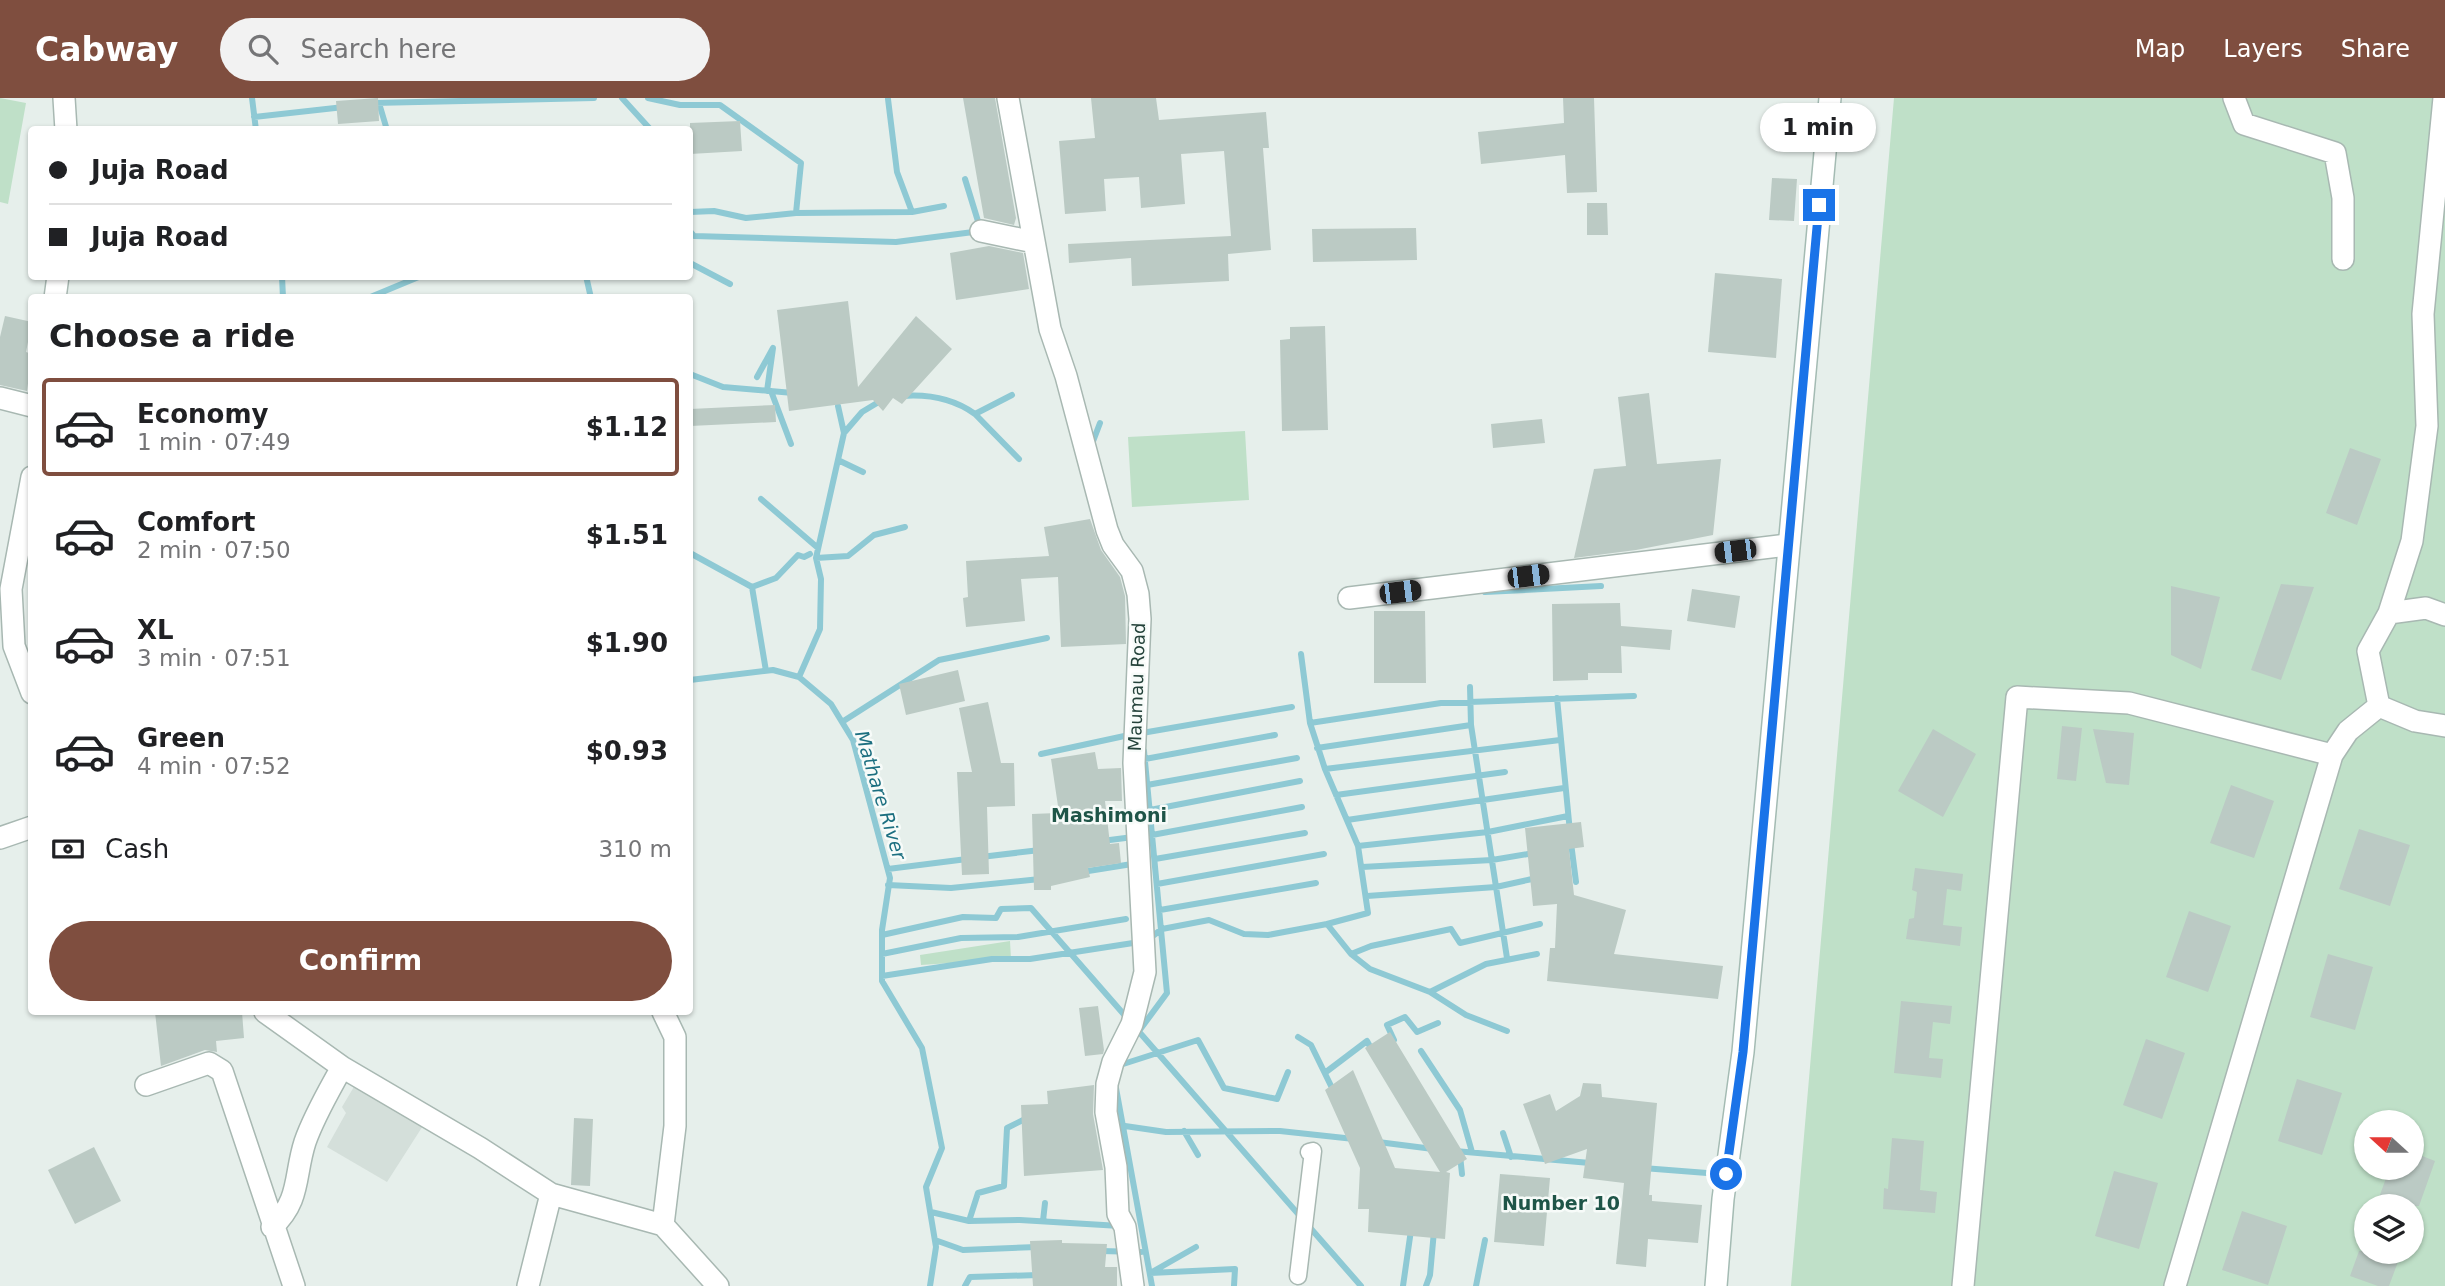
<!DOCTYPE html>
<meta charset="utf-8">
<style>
body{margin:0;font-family:"DejaVu Sans",sans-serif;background:#f2f2f2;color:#202124;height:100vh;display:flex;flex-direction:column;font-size:26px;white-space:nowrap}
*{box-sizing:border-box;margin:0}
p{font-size:23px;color:#757577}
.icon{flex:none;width:38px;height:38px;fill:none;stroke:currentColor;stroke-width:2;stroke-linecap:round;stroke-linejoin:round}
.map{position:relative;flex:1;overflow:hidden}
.drawer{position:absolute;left:28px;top:196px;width:665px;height:721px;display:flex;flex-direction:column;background:#fff;border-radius:7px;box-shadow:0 2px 5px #0004}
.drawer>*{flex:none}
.top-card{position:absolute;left:28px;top:28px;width:665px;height:154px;border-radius:7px;box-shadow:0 2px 5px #0004;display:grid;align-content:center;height:154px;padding:0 21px;background:#fff}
.needle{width:46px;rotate:291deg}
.controls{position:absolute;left:2354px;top:1012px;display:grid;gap:14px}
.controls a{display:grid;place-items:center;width:70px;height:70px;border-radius:50%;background:#fff;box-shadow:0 2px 5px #0004;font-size:35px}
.end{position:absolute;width:32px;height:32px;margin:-16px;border:9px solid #1a73e8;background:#fff;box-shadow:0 0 0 4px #fff}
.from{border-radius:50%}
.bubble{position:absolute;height:49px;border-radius:24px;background:#fff;box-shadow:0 2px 5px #0004;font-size:23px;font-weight:700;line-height:49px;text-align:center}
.car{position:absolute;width:21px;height:42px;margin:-21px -10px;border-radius:9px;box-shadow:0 0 5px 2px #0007;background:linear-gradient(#222 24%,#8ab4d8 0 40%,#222 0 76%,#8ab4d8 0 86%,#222 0)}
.top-card b{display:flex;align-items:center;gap:24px;height:66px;font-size:26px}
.top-card b+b{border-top:2px solid #e0e0e0}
.top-card i{width:18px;height:18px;background:#202124}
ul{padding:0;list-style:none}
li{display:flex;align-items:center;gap:21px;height:98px;margin:0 14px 10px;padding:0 7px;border:4px solid transparent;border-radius:7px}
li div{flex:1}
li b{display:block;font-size:26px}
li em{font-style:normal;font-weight:700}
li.on{border-color:#7f4e3f}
li>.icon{width:63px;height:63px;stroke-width:1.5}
h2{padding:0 21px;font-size:32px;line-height:84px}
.pay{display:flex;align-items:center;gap:18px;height:77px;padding:0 21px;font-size:26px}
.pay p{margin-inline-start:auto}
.action{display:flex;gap:14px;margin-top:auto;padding:14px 21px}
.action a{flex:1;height:80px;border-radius:42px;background:#7f4e3f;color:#fff;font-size:28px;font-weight:700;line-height:80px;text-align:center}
header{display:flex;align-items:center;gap:42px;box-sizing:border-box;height:98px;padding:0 35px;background:#7f4e3f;color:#fff}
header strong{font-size:33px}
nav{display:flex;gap:38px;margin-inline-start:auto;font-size:24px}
.search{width:490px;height:63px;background:#f2f2f2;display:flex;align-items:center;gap:18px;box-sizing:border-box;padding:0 24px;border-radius:38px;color:#757577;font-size:26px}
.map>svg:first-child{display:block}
</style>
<header>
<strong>Cabway</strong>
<div class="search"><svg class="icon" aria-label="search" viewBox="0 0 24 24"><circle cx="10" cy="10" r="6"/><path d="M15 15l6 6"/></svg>Search here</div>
<nav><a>Map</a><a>Layers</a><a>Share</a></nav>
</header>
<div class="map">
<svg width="2445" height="1188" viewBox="0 0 2445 1188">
<rect width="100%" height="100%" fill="#e6efeb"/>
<path fill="#d4dfda" d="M 358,982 L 426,1023 L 387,1084 L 327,1049 L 346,1015 L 342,1009 Z"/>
<path fill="#bfe0c8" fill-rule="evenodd" d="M 0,0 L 26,5 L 8,106 L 0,104 Z
M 1894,0 L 2445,0 L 2445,1188 L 1791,1188 ZM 2366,1024 L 2412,1024 L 2412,1069 L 2366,1069 ZM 2366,1108 L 2412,1108 L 2412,1153 L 2366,1153 Z
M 1245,333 L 1249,402 L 1132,409 L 1128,339 Z
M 1010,843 L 1011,861 L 921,867 L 920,857 Z"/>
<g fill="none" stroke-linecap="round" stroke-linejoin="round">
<path stroke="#8ec9d4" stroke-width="6" d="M 252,0 L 256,32
M 622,0 L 651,32
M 648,0 L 680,7 L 720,7 L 801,65 L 796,115
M 888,1 L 897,74 L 912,114
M 372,5 L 594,0
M 379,5 L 387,32
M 254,19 L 344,9
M 690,114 L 714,113 L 746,120 L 796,115 L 912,114 L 944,108
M 690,133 L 694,138 L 896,144 L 981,133 L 965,81
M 690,165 L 730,186
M 282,178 L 283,200
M 586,178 L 591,200
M 368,200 L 421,178
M 690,276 L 723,289 L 793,295
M 757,279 L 773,250 L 767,293
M 771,293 L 791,346
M 902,298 C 928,296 954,301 975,316 L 1012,297
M 838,308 L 844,335
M 975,316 L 1019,361
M 1092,346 L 1100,325
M 840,363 L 863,374
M 761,401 L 818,450
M 690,455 L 752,489 L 766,573
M 816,460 L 848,458 L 874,437 L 905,429
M 752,489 L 776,480 L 798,457 L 804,459 L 810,456
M 1485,494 L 1601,488
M 1301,556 L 1310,625 L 1325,671 L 1358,748 L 1368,815 L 1327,826
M 799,579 L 820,531 L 821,481 L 816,460 L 844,335 L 862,314 L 882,302
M 690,582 L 773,572 L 799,579 L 831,606 L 853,642 L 890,780 L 882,832 L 882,883 L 922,950 L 942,1050 L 926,1089 L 936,1149 L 930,1188
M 1470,589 L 1471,627 L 1507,860
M 1557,600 L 1570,734
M 842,624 L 939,562 L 1047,540
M 1310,625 L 1441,605 L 1634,598
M 1142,635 L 1292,609
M 1317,650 L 1471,627
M 1041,656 L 1129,637
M 1145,661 L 1275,637
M 1325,671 L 1560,642
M 1147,687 L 1297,660
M 1336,697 L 1505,674
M 1150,712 L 1300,683
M 1347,722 L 1564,690
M 1152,737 L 1302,709
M 1102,743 L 1133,739
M 1571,745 L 1576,784
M 1358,748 L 1488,734 L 1568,718
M 981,759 L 1040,752
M 1155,761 L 1305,735
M 1362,769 L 1492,762 L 1528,756
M 888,771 L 967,761
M 1082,774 L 1132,766
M 1157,786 L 1324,756
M 888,787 L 951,790 L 1040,781
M 1367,798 L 1496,789 L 1532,781
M 1160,812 L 1316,785
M 882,837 L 963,819 L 996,820 L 1001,811 L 1031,810 L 1127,920
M 882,856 L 961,840 L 1018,839 L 1126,821
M 1351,856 L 1371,848 L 1451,831 L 1460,845 L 1540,826
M 882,878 L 992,861 L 1030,861 L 1146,843 L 1162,831 L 1209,822 L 1244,836 L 1268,837 L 1327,826 L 1351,856 L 1370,871 L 1430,894 L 1466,917 L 1507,933
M 1430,894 L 1486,866 L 1537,856
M 1134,928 L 1361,1188
M 1139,933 L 1167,895 L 1144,653
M 1298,939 L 1311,947 L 1334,994
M 1394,942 L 1387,927 L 1405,919 L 1417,934 L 1438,925
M 1421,953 L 1460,1012 L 1472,1054
M 1117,968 L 1198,942 L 1224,990 L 1277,1001 L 1288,974
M 1326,974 L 1367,943 L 1373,954
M 1116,990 L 1152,1188
M 1125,1028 L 1166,1034 L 1280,1033 L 1354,1041
M 1184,1033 L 1198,1057
M 1503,1035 L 1511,1059
M 1378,1044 L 1433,1051
M 1455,1053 L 1590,1065
M 1460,1057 L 1462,1076
M 1643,1070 L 1707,1075
M 931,1114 L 969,1123 L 1020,1122 L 1120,1128
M 969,1123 L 978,1095 L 1004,1088 L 1007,1030 L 1029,1019
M 1043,1123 L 1045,1105
M 935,1142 L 963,1152 L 1037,1149
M 1101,1153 L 1141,1154
M 1152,1174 L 1196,1149
M 1150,1175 L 1235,1171 L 1234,1188
M 965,1188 L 970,1179 L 1038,1177
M 1403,1188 L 1411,1132
M 1426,1188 L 1430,1177 L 1434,1133
M 1476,1188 L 1485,1142"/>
</g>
<path fill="#bbcac4" d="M 378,0 L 379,23 L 338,26 L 336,3 Z
M 963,0 L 995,0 L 1016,120 L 1014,127 L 984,120 Z
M 1091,0 L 1156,0 L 1159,22 L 1266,14 L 1269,50 L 1263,50 L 1271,152 L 1228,156 L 1229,183 L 1132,188 L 1131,160 L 1069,165 L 1068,146 L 1231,138 L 1224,53 L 1181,56 L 1185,106 L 1141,110 L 1139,79 L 1104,81 L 1106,113 L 1065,116 L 1059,43 L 1095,40 Z
M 1563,0 L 1594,0 L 1597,94 L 1567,95 L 1565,57 L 1481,66 L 1478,34 L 1564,25 Z
M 740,23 L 742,53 L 690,56 L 690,25 Z
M 1772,80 L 1797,81 L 1794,123 L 1769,122 Z
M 1587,105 L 1607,105 L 1608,137 L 1587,137 Z
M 1416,130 L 1417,162 L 1313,164 L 1312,131 Z
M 989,148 L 1023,155 L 1029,191 L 956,202 L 950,155 Z
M 1715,175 L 1782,181 L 1776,260 L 1708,254 Z
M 848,203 L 858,289 L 916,218 L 952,251 L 902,306 L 893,300 L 883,313 L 873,302 L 789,313 L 777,212 Z
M 5,218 L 32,224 L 26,254 L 32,256 L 27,293 L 0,287 L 0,239 Z
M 1325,228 L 1328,332 L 1282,333 L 1280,242 L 1290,241 L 1290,229 Z
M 1649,295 L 1657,366 L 1721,361 L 1713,437 L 1636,452 L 1574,460 L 1594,371 L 1626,368 L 1618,299 Z
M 775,307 L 776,324 L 690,328 L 690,311 Z
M 1542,321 L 1545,345 L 1493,350 L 1491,326 Z
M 2350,350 L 2381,361 L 2357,427 L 2326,415 Z
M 1090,421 L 1101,452 L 1120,479 L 1125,498 L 1126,546 L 1061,549 L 1058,479 L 1021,481 L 1025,523 L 966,529 L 963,500 L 968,499 L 966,463 L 1049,458 L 1044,429 Z
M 2281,486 L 2314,489 L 2281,582 L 2251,572 Z
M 2171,488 L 2220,499 L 2201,571 L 2171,557 Z
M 1692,491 L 1740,498 L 1735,530 L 1687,523 Z
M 1620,505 L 1621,528 L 1672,532 L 1670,552 L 1621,548 L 1622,575 L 1588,575 L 1588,582 L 1553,583 L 1552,506 Z
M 1374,513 L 1425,513 L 1426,585 L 1374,585 Z
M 958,572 L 965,603 L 906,617 L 899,586 Z
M 988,604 L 1001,665 L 1014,665 L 1015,708 L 987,709 L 989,776 L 962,777 L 957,674 L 972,674 L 959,610 Z
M 2062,628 L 2082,630 L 2076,683 L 2057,681 Z
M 1933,631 L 1976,656 L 1943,719 L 1898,693 Z
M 2093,631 L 2134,635 L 2129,687 L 2106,685 Z
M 1095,654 L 1098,671 L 1121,670 L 1122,703 L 1105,703 L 1110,746 L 1119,745 L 1121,765 L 1088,770 L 1090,779 L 1051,788 L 1051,792 L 1034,792 L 1032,716 L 1057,715 L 1058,708 L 1051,661 Z
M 2231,687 L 2274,703 L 2254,760 L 2210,745 Z
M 1581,724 L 1584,749 L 1569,751 L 1574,797 L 1626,812 L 1614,856 L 1723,868 L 1718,901 L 1547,883 L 1550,850 L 1555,850 L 1557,806 L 1533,808 L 1525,730 Z
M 2359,731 L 2410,747 L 2390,808 L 2339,791 Z
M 1915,770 L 1963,776 L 1961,793 L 1947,791 L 1943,827 L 1962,829 L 1960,848 L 1906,841 L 1909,821 L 1914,820 L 1917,794 L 1912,792 Z
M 2189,813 L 2231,828 L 2208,894 L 2166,879 Z
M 2328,856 L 2373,869 L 2355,932 L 2310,919 Z
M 1901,903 L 1952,908 L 1950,926 L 1933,924 L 1929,960 L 1943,961 L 1941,980 L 1894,975 Z
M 1098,908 L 1104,952 L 1103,956 L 1085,958 L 1079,910 Z
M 155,914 L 242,914 L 244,940 L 216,943 L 217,954 L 205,952 L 161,968 Z
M 1390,934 L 1467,1061 L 1446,1074 L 1450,1075 L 1445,1141 L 1368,1134 L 1369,1111 L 1358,1111 L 1360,1070 L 1325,992 L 1353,972 L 1395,1070 L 1440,1074 L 1365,950 Z
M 2146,941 L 2185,955 L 2162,1021 L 2123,1007 Z
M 2297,981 L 2342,995 L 2322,1057 L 2278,1043 Z
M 1583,985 L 1601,986 L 1602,999 L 1657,1005 L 1649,1097 L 1652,1097 L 1652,1103 L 1702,1107 L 1698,1145 L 1648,1141 L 1646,1169 L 1616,1166 L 1624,1085 L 1583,1080 L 1587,1051 L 1545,1066 L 1523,1006 L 1550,996 L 1556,1013 L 1580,998 Z
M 1094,987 L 1093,1016 L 1103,1072 L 1024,1078 L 1021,1007 L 1048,1006 L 1047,993 Z
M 574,1020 L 593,1021 L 590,1088 L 571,1087 Z
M 1892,1040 L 1924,1043 L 1920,1092 L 1937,1094 L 1935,1115 L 1883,1111 L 1884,1090 L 1888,1091 Z
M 94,1049 L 121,1103 L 75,1126 L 48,1072 Z
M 2412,1054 L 2435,1063 L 2419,1108 L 2376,1108 L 2390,1069 L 2412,1069 Z
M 2114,1073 L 2158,1085 L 2139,1151 L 2095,1138 Z
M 1500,1076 L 1550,1080 L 1544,1148 L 1494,1144 Z
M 2242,1113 L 2287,1128 L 2268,1187 L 2222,1172 Z
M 1062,1142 L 1062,1145 L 1107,1146 L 1105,1169 L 1117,1169 L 1117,1188 L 1033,1188 L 1030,1143 Z
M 2359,1153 L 2402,1153 L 2389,1188 L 2378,1188 L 2350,1178 Z"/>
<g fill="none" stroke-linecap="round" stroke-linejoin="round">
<defs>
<path id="pedestrian" d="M 1298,1178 L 1313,1053 L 1309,1054"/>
<path id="minor" d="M 64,0 L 66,32
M 1008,0 L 1050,231 L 1066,278 L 1107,432 L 1113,447 L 1132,473 L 1138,496 L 1140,521 L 1134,665 L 1145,874 L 1132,926 L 1113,964 L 1107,986 L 1106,1014 L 1116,1069 L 1118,1116 L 1125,1129 L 1133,1188
M 2234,0 L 2244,26 L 2335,55 L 2343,100 L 2343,161
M 981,133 L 1034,144
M 55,200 L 58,178
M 0,300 L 32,308
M 32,379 L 11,491 L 14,548 L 32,595
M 1349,500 L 1787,447
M 2389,515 L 2412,443 L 2427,328 L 2423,216 L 2444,0
M 2445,517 L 2426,510 L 2389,515 L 2368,553 L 2379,608 L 2415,623 L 2445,628
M 2332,657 L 2348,633 L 2379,608
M 0,740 L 32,729
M 265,914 L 342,969 L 480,1050 L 551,1096 L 663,1127 L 718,1188
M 146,987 L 209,965 L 222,973 L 294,1188
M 663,1127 L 675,1028 L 675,939 L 663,914
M 272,1129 C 301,1102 294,1078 305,1044 C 314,1018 329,993 342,969
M 528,1188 L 551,1096
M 1963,1188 L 2017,599 L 2129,605 L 2332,657 L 2175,1188"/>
<path id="secondary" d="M 1716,1188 L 1723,1101 L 1743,954 L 1830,0"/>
</defs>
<use href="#pedestrian" stroke="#a8b8b2" stroke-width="19"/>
<use href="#minor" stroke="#a8b8b2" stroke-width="24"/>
<use href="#secondary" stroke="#a4bbb3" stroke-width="24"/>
<use href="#pedestrian" stroke="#fff" stroke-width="16"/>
<use href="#minor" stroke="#fff" stroke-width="21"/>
<use href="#secondary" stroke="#fff" stroke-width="21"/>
</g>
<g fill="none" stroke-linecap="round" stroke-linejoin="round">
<path stroke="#1a73e8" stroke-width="9" d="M 1726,1076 L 1743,954 L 1819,107"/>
</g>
<g text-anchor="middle" stroke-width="5" stroke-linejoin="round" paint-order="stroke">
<g font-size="18" fill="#24423a" stroke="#f7fbf9">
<text transform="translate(1137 589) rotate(-88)" y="6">Maumau Road</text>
</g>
<g font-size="19" font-style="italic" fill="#1c6f80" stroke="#f7fbf9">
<text transform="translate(881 697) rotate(73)" y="7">Mathare River</text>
</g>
<g font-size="19" font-weight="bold" fill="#1f5548" stroke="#f7fbf9">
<text x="1109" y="724">Mashimoni</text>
<text x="1561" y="1112">Number 10</text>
</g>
</g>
</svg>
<div class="controls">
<a><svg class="needle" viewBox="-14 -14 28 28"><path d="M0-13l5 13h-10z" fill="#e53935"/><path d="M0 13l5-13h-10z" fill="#757577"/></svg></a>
<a><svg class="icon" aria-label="layers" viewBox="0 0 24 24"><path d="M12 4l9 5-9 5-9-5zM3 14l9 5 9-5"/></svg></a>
</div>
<i class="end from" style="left:1726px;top:1076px"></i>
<i class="end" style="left:1819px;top:107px"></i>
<div class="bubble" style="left:1760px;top:5px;width:116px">1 min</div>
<i class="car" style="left:1735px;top:453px;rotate:263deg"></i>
<i class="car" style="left:1528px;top:478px;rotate:83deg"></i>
<i class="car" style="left:1400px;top:494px;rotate:83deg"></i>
<div class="top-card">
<b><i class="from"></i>Juja Road</b>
<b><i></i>Juja Road</b>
</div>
<section class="drawer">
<h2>Choose a ride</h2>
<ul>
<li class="on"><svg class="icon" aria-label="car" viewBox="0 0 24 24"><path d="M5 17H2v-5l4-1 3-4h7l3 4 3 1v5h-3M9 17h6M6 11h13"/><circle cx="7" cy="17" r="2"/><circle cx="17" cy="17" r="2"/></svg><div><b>Economy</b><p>1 min · 07:49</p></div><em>$1.12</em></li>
<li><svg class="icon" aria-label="car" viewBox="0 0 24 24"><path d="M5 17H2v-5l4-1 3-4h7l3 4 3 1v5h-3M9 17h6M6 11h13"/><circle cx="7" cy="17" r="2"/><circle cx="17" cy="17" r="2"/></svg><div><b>Comfort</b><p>2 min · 07:50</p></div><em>$1.51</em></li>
<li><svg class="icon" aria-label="car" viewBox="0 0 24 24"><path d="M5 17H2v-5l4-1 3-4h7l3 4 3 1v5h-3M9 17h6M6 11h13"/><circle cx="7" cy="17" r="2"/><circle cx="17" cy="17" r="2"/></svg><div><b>XL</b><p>3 min · 07:51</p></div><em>$1.90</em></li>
<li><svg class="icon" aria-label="car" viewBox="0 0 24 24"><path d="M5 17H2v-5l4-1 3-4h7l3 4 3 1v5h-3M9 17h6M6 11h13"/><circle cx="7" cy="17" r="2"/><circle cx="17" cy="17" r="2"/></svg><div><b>Green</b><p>4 min · 07:52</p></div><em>$0.93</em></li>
</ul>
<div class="pay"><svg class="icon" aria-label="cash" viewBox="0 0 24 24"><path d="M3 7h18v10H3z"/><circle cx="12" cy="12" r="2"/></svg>Cash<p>310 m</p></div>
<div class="action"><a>Confirm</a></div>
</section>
</div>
